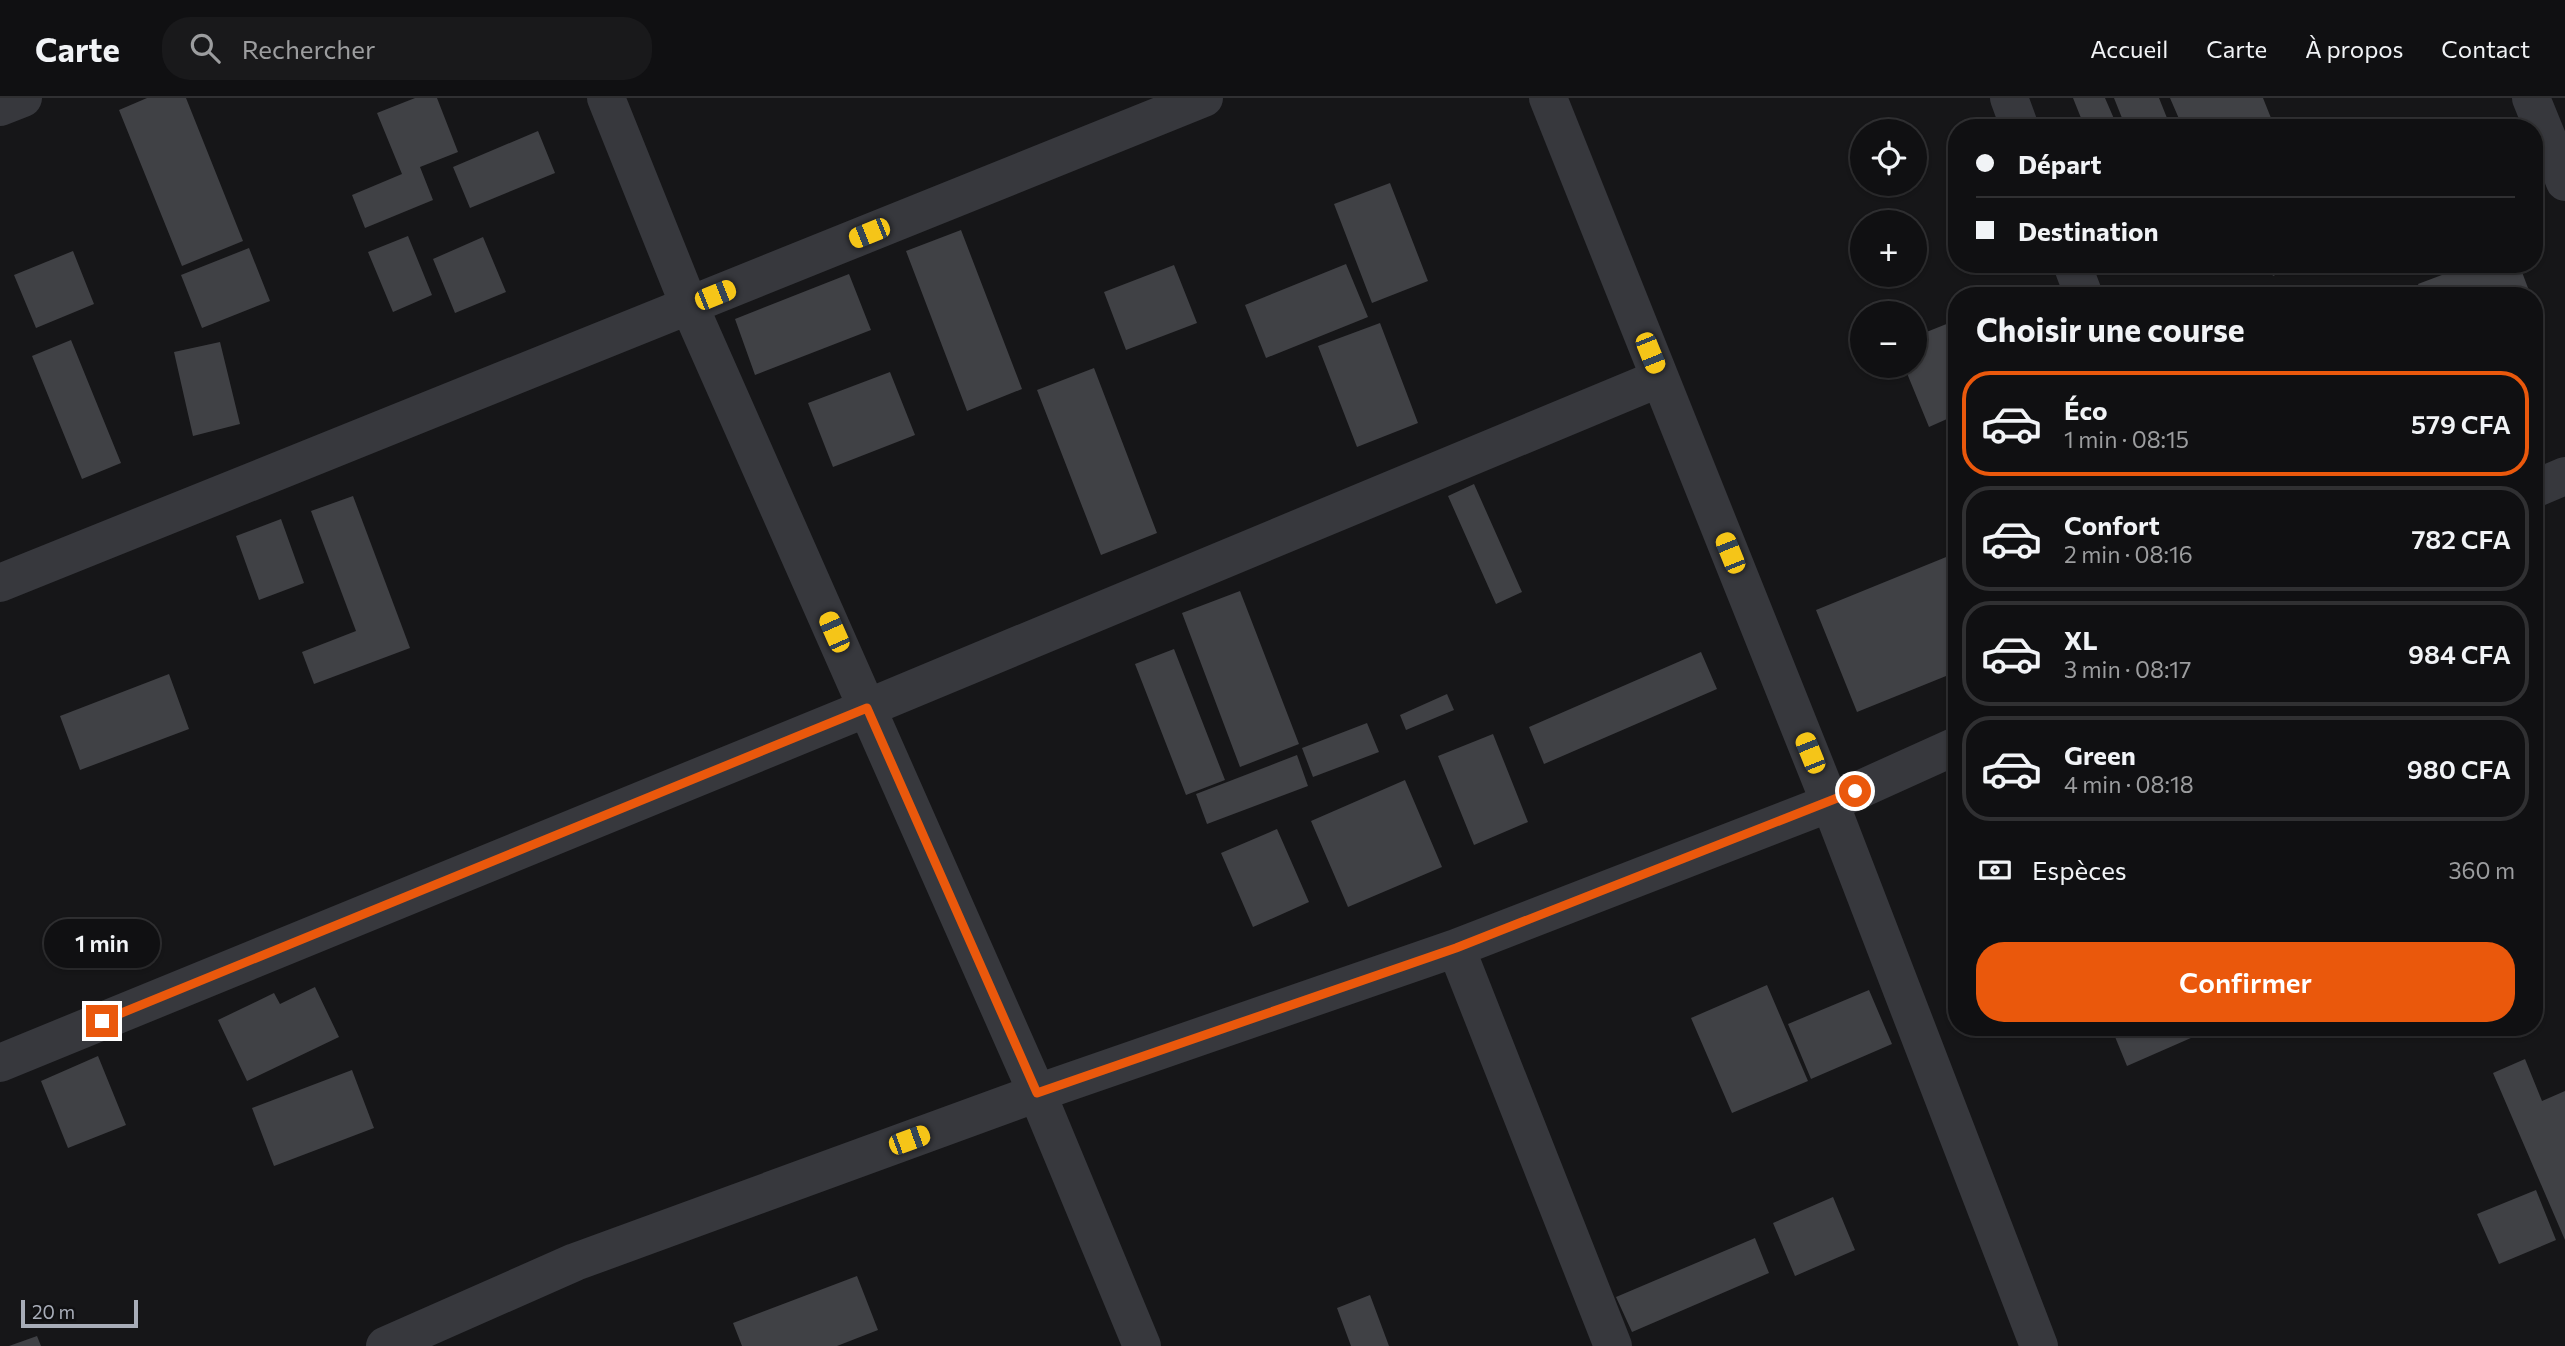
<!DOCTYPE html>
<html lang="fr">
<meta charset="utf-8">
<style>
body{margin:0;font-family:Commissioner,sans-serif;background:#19191b;color:#f1f3f6;height:100vh;display:flex;flex-direction:column;font-size:26px;white-space:nowrap}
*{box-sizing:border-box;margin:0}
p{font-size:23px;color:#9c9d9f}
.icon{flex:none;width:38px;height:38px;fill:none;stroke:currentColor;stroke-width:2;stroke-linecap:round;stroke-linejoin:round}
.map{position:relative;flex:1;overflow:hidden}
.details{position:absolute;left:1948px;top:189px;width:595px;height:749px;display:flex;flex-direction:column;background:#101012;border-radius:28px;box-shadow:0 2px 5px #0004,0 0 0 2px #303032}
.details>*{flex:none}
.top-card{position:absolute;left:1948px;top:21px;width:595px;height:154px;border-radius:28px;box-shadow:0 2px 5px #0004,0 0 0 2px #303032;display:grid;align-content:center;height:154px;padding:0 28px;background:#101012}
.controls{position:absolute;left:1850px;top:21px;display:grid;gap:14px}
.controls a{display:grid;place-items:center;width:77px;height:77px;border-radius:50%;background:#101012;box-shadow:0 2px 5px #0004,0 0 0 2px #303032;font-size:35px}
.scale{position:absolute;left:21px;bottom:18px;width:117px;box-sizing:border-box;padding-left:7px;border:4px solid #a8adb8;border-top:0;font-size:19px;line-height:24px;white-space:nowrap;color:#a8adb8;-webkit-text-stroke:5px #111113;paint-order:stroke}
.end{position:absolute;width:32px;height:32px;margin:-16px;border:9px solid #ea580c;background:#fff;box-shadow:0 0 0 4px #fff}
.from{border-radius:50%}
.bubble{position:absolute;height:49px;border-radius:24px;background:#101012;box-shadow:0 2px 5px #0004,0 0 0 2px #303032;font-size:23px;font-weight:600;line-height:49px;text-align:center}
.car{position:absolute;width:21px;height:42px;margin:-21px -10px;border-radius:9px;box-shadow:0 0 5px 2px #0007;background:linear-gradient(#f5c518 24%,#345 0 40%,#f5c518 0 76%,#345 0 86%,#f5c518 0)}
.top-card b{display:flex;align-items:center;gap:24px;height:66px;font-size:26px}
.top-card b+b{border-top:2px solid #303032}
.top-card i{width:18px;height:18px;background:#f1f3f6}
ul{padding:0;list-style:none}
li{display:flex;align-items:center;gap:21px;height:105px;margin:0 14px 10px;padding:0 14px;border:4px solid #303032;border-radius:28px}
li div{flex:1}
li b{display:block;font-size:26px}
li em{font-style:normal;font-weight:600}
li.current{border-color:#ea580c}
li>.icon{width:63px;height:63px;stroke-width:1.5}
h2{padding:0 28px;font-size:32px;line-height:84px}
.pay{display:flex;align-items:center;gap:18px;height:77px;padding:0 28px;font-size:26px}
.pay p{margin-inline-start:auto}
.action{display:flex;gap:14px;margin-top:auto;padding:14px 28px}
.action a{flex:1;height:80px;border-radius:28px;background:#ea580c;color:#fff;font-size:28px;font-weight:600;line-height:80px;text-align:center}
header{display:flex;align-items:center;gap:42px;box-sizing:border-box;height:98px;padding:0 35px;background:#101012;border-bottom:2px solid #303032}
header strong{font-size:33px}
nav{display:flex;gap:38px;margin-inline-start:auto;font-size:24px}
.search{width:490px;height:63px;background:#19191b;display:flex;align-items:center;gap:18px;box-sizing:border-box;padding:0 24px;border-radius:28px;color:#9c9d9f;font-size:26px}
.map>svg:first-child{display:block}
</style>
<header>
<strong>Carte</strong>
<div class="search"><svg class="icon" aria-label="search" viewBox="0 0 24 24"><circle cx="10" cy="10" r="6"/><path d="M15 15l6 6"/></svg>Rechercher</div>
<nav><a>Accueil</a><a>Carte</a><a>À propos</a><a>Contact</a></nav>
</header>
<div class="map">
<svg width="2565" height="1248" viewBox="0 0 2565 1248">
<rect width="100%" height="100%" fill="#161618"/>
<path fill="#404145" d="M 147,0 L 186,0 L 243,143 L 182,168 L 119,12 Z
M 415,0 L 437,0 L 458,54 L 420,69 L 433,102 L 365,130 L 352,97 L 402,76 L 377,15 Z
M 2073,0 L 2105,0 L 2118,30 L 2085,30 Z
M 2114,0 L 2159,0 L 2171,30 L 2126,30 Z
M 2170,0 L 2263,0 L 2275,30 L 2183,30 Z
M 538,33 L 555,75 L 470,110 L 453,69 Z
M 1390,85 L 1428,183 L 1372,205 L 1334,106 Z
M 961,132 L 1022,291 L 967,313 L 906,153 Z
M 408,138 L 432,197 L 393,214 L 368,154 Z
M 483,139 L 506,194 L 455,215 L 433,161 Z
M 249,150 L 270,203 L 202,230 L 181,177 Z
M 73,153 L 94,206 L 36,230 L 14,177 Z
M 1346,166 L 1368,219 L 1266,260 L 1245,207 Z
M 2268,166 L 2300,166 L 2273,178 Z
M 2471,166 L 2519,166 L 2531,198 L 2423,198 L 2418,186 Z
M 1174,167 L 1197,225 L 1126,252 L 1104,194 Z
M 849,176 L 871,232 L 755,277 L 735,221 Z
M 1954,223 L 1956,229 L 1956,317 L 1929,329 L 1904,268 L 1914,268 L 1914,239 Z
M 1380,225 L 1418,325 L 1357,349 L 1318,248 Z
M 71,242 L 121,365 L 82,381 L 32,258 Z
M 220,244 L 240,326 L 193,338 L 174,254 Z
M 1094,270 L 1157,435 L 1101,457 L 1037,292 Z
M 890,274 L 915,337 L 833,369 L 808,305 Z
M 1474,386 L 1522,494 L 1496,506 L 1448,398 Z
M 353,398 L 410,550 L 314,586 L 302,554 L 356,533 L 311,413 Z
M 281,421 L 304,485 L 259,502 L 236,438 Z
M 1956,455 L 1956,574 L 1857,614 L 1816,512 Z
M 1240,493 L 1299,646 L 1240,669 L 1182,515 Z
M 1174,551 L 1225,682 L 1186,697 L 1135,566 Z
M 1701,554 L 1717,591 L 1544,666 L 1529,629 Z
M 169,576 L 189,631 L 80,672 L 60,618 Z
M 1447,596 L 1454,612 L 1406,632 L 1400,617 Z
M 1367,625 L 1379,654 L 1313,679 L 1302,650 Z
M 1493,636 L 1528,724 L 1474,747 L 1438,658 Z
M 1297,657 L 1308,688 L 1207,726 L 1196,696 Z
M 1405,682 L 1442,769 L 1348,809 L 1311,723 Z
M 1277,731 L 1309,804 L 1253,829 L 1221,755 Z
M 1767,887 L 1808,983 L 1732,1015 L 1691,920 Z
M 315,889 L 339,939 L 247,983 L 218,922 L 274,895 L 280,906 Z
M 1869,892 L 1892,946 L 1811,981 L 1788,926 Z
M 2111,929 L 2216,929 L 2127,968 Z
M 98,958 L 126,1027 L 68,1050 L 41,983 Z
M 2525,961 L 2542,1003 L 2565,993 L 2565,1142 L 2493,975 Z
M 352,972 L 374,1030 L 274,1068 L 252,1010 Z
M 2536,1092 L 2556,1142 L 2499,1166 L 2477,1116 Z
M 1833,1099 L 1855,1152 L 1795,1178 L 1773,1125 Z
M 1755,1140 L 1769,1175 L 1632,1234 L 1616,1199 Z
M 857,1178 L 878,1232 L 837,1248 L 742,1248 L 733,1225 Z
M 1370,1197 L 1389,1248 L 1351,1248 L 1337,1210 Z
M 37,1238 L 41,1248 L 9,1248 Z"/>
<g fill="none" stroke-linecap="round" stroke-linejoin="round">
<path stroke="#37383d" stroke-width="38" d="M 606,0 L 689,207 L 1037,995 L 1142,1248
M 1548,0 L 1830,705 L 2039,1248
M 2009,0 L 2020,30
M 2531,0 L 2565,84
M 0,9 L 23,0
M 2072,166 L 2084,198
M 2534,391 L 2565,378
M 0,485 L 1204,0
M 1456,850 L 1613,1248
M 0,965 L 867,610 L 1660,280
M 385,1248 L 575,1164 L 1037,995 L 1456,850 L 1830,705 L 1956,648"/>
</g>
<g fill="none" stroke-linecap="round" stroke-linejoin="round">
<path stroke="#ea580c" stroke-width="9" d="M 102,923 L 867,610 L 1037,995 L 1456,850 L 1855,693"/>
</g>
</svg>
<div class="controls">
<a><svg class="icon" aria-label="locate" viewBox="0 0 24 24"><circle cx="12" cy="12" r="6"/><path d="M12 2v4M12 18v4M2 12h4M18 12h4"/></svg></a>
<a>+</a>
<a>−</a>
</div>
<div class="scale">20 m</div>
<i class="end from" style="left:1855px;top:693px"></i>
<i class="end" style="left:102px;top:923px"></i>
<div class="bubble" style="left:44px;top:821px;width:116px">1 min</div>
<i class="car" style="left:869px;top:135px;rotate:248deg"></i>
<i class="car" style="left:715px;top:197px;rotate:68deg"></i>
<i class="car" style="left:1650px;top:255px;rotate:158deg"></i>
<i class="car" style="left:1730px;top:455px;rotate:338deg"></i>
<i class="car" style="left:834px;top:534px;rotate:336deg"></i>
<i class="car" style="left:1810px;top:655px;rotate:338deg"></i>
<i class="car" style="left:909px;top:1042px;rotate:70deg"></i>
<div class="top-card">
<b><i class="from"></i>Départ</b>
<b><i></i>Destination</b>
</div>
<section class="details">
<h2>Choisir une course</h2>
<ul>
<li class="current"><svg class="icon" aria-label="car" viewBox="0 0 24 24"><path d="M5 17H2v-5l4-1 3-4h7l3 4 3 1v5h-3M9 17h6M6 11h13"/><circle cx="7" cy="17" r="2"/><circle cx="17" cy="17" r="2"/></svg><div><b>Éco</b><p>1 min · 08:15</p></div><em>579 CFA</em></li>
<li><svg class="icon" aria-label="car" viewBox="0 0 24 24"><path d="M5 17H2v-5l4-1 3-4h7l3 4 3 1v5h-3M9 17h6M6 11h13"/><circle cx="7" cy="17" r="2"/><circle cx="17" cy="17" r="2"/></svg><div><b>Confort</b><p>2 min · 08:16</p></div><em>782 CFA</em></li>
<li><svg class="icon" aria-label="car" viewBox="0 0 24 24"><path d="M5 17H2v-5l4-1 3-4h7l3 4 3 1v5h-3M9 17h6M6 11h13"/><circle cx="7" cy="17" r="2"/><circle cx="17" cy="17" r="2"/></svg><div><b>XL</b><p>3 min · 08:17</p></div><em>984 CFA</em></li>
<li><svg class="icon" aria-label="car" viewBox="0 0 24 24"><path d="M5 17H2v-5l4-1 3-4h7l3 4 3 1v5h-3M9 17h6M6 11h13"/><circle cx="7" cy="17" r="2"/><circle cx="17" cy="17" r="2"/></svg><div><b>Green</b><p>4 min · 08:18</p></div><em>980 CFA</em></li>
</ul>
<div class="pay"><svg class="icon" aria-label="cash" viewBox="0 0 24 24"><path d="M3 7h18v10H3z"/><circle cx="12" cy="12" r="2"/></svg>Espèces<p>360 m</p></div>
<div class="action"><a>Confirmer</a></div>
</section>
</div>
